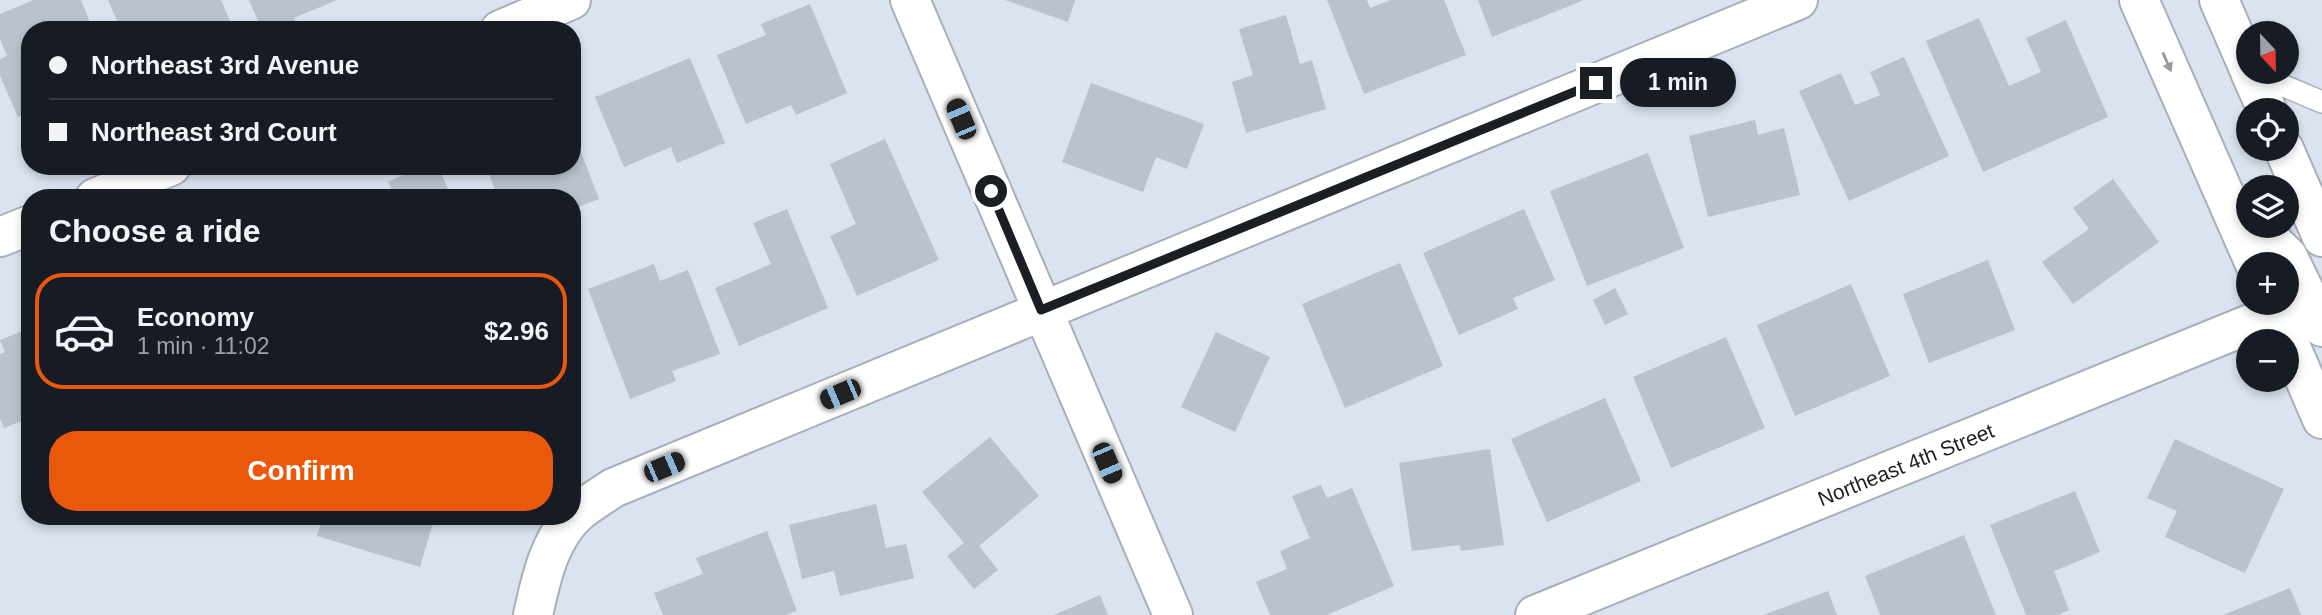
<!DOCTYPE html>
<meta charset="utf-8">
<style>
body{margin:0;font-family:Arial,sans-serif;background:#20242c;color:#f1f3f6;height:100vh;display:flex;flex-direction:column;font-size:26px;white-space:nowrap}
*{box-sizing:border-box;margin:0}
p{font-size:23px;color:#9ea1a6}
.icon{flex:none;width:38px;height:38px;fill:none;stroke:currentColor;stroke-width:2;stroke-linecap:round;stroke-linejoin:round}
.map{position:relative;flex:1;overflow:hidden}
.drawer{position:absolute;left:21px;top:189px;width:560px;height:336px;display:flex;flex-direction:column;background:#171b24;border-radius:28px;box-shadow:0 4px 10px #0003}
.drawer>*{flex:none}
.guide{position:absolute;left:21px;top:21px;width:560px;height:154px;border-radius:28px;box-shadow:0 4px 10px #0003;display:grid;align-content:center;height:154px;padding:0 28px;background:#171b24}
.needle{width:46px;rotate:158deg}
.fabs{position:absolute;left:2236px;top:21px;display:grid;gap:14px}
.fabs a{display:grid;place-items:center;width:63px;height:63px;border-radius:50%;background:#171b24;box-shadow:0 4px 10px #0003;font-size:35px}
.end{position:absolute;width:32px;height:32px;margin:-16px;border:9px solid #1b1e22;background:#fff;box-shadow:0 0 0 4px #fff}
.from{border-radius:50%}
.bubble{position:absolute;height:49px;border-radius:24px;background:#171b24;box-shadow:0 4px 10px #0003;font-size:23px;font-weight:800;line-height:49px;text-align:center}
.car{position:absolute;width:21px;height:42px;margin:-21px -10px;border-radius:9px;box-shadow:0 0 5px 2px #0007;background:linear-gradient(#222 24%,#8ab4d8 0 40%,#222 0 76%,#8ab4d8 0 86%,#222 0)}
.guide b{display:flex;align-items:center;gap:24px;height:66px;font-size:26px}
.guide b+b{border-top:2px solid #363941}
.guide i{width:18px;height:18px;background:#f1f3f6}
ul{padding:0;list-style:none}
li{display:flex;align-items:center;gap:21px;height:116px;margin:0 14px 10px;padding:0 14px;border:4px solid transparent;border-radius:28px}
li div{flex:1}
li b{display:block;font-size:26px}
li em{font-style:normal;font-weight:800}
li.current{border-color:#ea580c}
li>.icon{width:63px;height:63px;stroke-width:1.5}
h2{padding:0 28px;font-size:32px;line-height:84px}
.action{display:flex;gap:14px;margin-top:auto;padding:14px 28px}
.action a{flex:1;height:80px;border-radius:28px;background:#ea580c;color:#fff;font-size:28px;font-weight:800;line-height:80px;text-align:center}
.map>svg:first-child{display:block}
</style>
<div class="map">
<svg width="2322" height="615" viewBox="0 0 2322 615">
<rect width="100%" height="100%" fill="#dae3ef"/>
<path fill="#b9c2ce" d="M 34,0 L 81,0 L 93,30 L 30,30 L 30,112 L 18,117 L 0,76 L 0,59 L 7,56 L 0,39 L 0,14 Z
M 108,0 L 221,0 L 234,30 L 121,30 Z
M 249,0 L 337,0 L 294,18 L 296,23 L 281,30 L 262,30 Z
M 1005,0 L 1075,0 L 1068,22 Z
M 1327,0 L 1367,0 L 1370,8 L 1391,0 L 1444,0 L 1466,55 L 1364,94 Z
M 1478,0 L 1584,0 L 1492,37 Z
M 810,4 L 847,93 L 796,115 L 791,105 L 746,124 L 717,55 L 766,35 L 761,24 Z
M 1286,15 L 1300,64 L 1312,60 L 1326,109 L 1246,133 L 1232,82 L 1253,75 L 1239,29 Z
M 1979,18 L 2009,86 L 2041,72 L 2026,38 L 2066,20 L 2108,117 L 1983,172 L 1926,41 Z
M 1904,57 L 1949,156 L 1849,201 L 1799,91 L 1841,73 L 1855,105 L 1880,95 L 1870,72 Z
M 690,58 L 725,143 L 677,163 L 671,147 L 624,167 L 595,97 Z
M 1091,83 L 1204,124 L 1187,169 L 1156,157 L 1143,192 L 1062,162 Z
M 1755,120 L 1758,135 L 1784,128 L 1800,195 L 1708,217 L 1689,136 Z
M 572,129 L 599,199 L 572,209 L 572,198 L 498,198 L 486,166 L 572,166 Z
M 885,139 L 939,260 L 857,296 L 830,236 L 856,224 L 830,164 Z
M 1648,153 L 1684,248 L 1587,286 L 1550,191 Z
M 423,166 L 438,166 L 452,198 L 380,198 L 393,192 L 388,182 Z
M 2113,179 L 2159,242 L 2073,304 L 2042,262 L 2089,229 L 2073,208 Z
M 787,209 L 828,308 L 739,346 L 715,288 L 771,264 L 753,223 Z
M 1524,209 L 1555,280 L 1513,298 L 1518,309 L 1459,335 L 1423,253 Z
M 1988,260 L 2015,330 L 1929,363 L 1903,294 Z
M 1400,263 L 1443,366 L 1345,408 L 1302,304 Z
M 654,264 L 660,281 L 688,270 L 720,354 L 672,371 L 676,381 L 630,399 L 588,289 Z
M 1851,284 L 1890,376 L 1795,416 L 1757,325 Z
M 1615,288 L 1628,314 L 1605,325 L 1593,300 Z
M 30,328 L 30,418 L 4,428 L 0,419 L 0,354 L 5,352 L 0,340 Z
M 1216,332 L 1270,357 L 1235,432 L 1181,407 Z
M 1726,337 L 1765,428 L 1671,468 L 1633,377 Z
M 1605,398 L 1641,481 L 1547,522 L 1511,439 Z
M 990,437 L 1039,496 L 979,546 L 998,570 L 974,589 L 947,556 L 964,543 L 922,492 Z
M 2175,439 L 2284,489 L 2245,573 L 2165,537 L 2177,511 L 2147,498 Z
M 1490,449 L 1504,545 L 1461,551 L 1460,545 L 1412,551 L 1399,463 Z
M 1321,485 L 1327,498 L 1352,488 L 1394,586 L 1327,615 L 1270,615 L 1256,582 L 1287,569 L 1280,551 L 1310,538 L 1292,496 Z
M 2075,491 L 2100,552 L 2054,571 L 2069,610 L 2058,615 L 2026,615 L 1990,525 Z
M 876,504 L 886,548 L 906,544 L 914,578 L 840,596 L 834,571 L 802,579 L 789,525 Z
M 323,516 L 435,516 L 420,567 L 317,536 Z
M 767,531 L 797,611 L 786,615 L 663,615 L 654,593 L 703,574 L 696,558 Z
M 1964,535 L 1996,615 L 1880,615 L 1865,576 Z
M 2290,588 L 2301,615 L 2223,615 Z
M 1828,591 L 1837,615 L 1763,615 Z
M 1100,595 L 1108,615 L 1054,615 Z"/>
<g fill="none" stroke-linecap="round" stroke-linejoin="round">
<defs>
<path id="lane" d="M 2251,72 L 2322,102"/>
<path id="street" d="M 910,0 L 1173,615
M 500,30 L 571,0
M 95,198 L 171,166
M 0,237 L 30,225
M 533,615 C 541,578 550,535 581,510 C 591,502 603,495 613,488 L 1798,0
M 1535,615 L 2277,313"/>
<path id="secondary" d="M 2139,0 L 2255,264
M 2219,0 L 2249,69
M 2250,72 L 2267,110
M 2284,149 L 2322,237
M 2257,226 L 2288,257 L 2322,327
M 2272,303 L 2322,419"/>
</defs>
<use href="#lane" stroke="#a7afbb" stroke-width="24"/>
<use href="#street" stroke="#a7afbb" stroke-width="42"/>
<use href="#secondary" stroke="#a7afbb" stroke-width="42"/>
<use href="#lane" stroke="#fff" stroke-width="21"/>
<use href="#street" stroke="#fff" stroke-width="38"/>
<use href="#secondary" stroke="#fff" stroke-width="38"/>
</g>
<defs><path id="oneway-solid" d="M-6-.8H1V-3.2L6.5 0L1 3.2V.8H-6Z" transform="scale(1.75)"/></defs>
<use fill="#989a9c" href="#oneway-solid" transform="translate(2167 62) rotate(66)"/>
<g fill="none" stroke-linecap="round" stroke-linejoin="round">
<path stroke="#1b1e22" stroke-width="9" d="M 991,191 L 1041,310 L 1596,83"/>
</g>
<g text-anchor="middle" stroke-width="5" stroke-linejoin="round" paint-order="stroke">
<g font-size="21" fill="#1b1e22" stroke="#fff">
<text transform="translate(1906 465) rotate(-22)" y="7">Northeast 4th Street</text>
</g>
</g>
</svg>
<div class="fabs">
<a><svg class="needle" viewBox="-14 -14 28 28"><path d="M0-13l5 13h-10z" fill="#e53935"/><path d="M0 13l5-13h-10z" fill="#9ea1a6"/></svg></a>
<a><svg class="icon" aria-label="locate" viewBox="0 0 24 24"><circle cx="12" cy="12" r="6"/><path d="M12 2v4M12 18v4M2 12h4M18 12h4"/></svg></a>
<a><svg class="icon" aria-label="layers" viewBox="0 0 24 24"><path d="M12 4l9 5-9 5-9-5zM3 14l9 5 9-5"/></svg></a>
<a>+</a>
<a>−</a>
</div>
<i class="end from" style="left:991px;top:191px"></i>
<i class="end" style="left:1596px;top:83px"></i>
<div class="bubble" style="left:1620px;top:58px;width:116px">1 min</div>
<i class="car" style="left:961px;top:119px;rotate:337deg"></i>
<i class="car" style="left:840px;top:394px;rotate:247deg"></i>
<i class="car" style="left:1107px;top:463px;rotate:157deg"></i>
<i class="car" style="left:664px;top:467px;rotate:67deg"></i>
<div class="guide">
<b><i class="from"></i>Northeast 3rd Avenue</b>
<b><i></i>Northeast 3rd Court</b>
</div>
<section class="drawer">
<h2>Choose a ride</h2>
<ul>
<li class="current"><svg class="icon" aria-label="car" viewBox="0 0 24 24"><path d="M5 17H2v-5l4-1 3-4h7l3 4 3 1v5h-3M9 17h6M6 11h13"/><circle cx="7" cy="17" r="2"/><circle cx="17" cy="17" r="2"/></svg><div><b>Economy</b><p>1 min · 11:02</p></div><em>$2.96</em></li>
</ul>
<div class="action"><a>Confirm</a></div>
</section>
</div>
